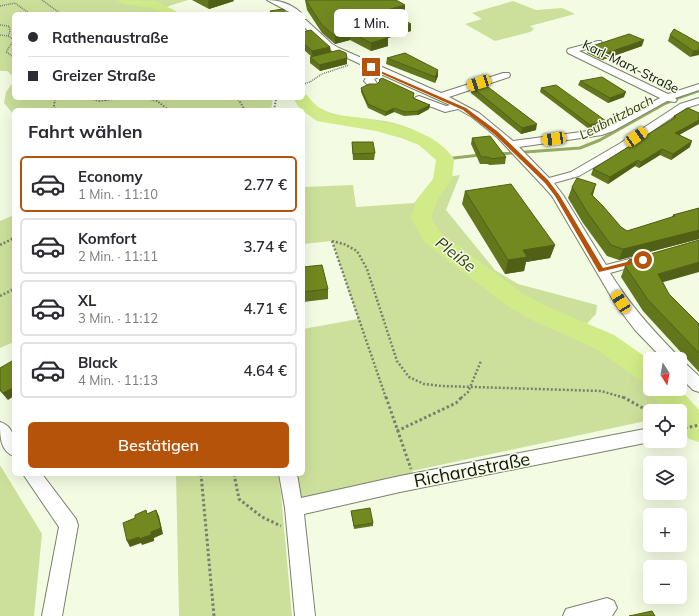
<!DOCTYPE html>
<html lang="de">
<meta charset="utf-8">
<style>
body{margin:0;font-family:Mulish,sans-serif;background:#f2f2f3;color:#2b2b33;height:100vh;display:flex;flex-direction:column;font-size:15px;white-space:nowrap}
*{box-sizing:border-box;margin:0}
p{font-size:13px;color:#7c7c81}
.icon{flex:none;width:22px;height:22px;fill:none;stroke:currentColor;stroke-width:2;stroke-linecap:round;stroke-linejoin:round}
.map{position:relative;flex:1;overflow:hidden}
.panel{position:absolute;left:12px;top:108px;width:293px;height:368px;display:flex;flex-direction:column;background:#fff;border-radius:6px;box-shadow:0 4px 16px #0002}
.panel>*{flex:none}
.hud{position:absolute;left:12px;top:12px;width:293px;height:88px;border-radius:6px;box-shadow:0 4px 16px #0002;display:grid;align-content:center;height:88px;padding:0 16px;background:#fff}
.needle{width:26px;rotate:169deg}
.buttons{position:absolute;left:643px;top:352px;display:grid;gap:8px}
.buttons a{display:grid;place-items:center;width:44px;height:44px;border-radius:6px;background:#fff;box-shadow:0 4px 16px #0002;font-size:20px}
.end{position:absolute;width:18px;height:18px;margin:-9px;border:5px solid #b45309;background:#fff;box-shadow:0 0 0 2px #fff}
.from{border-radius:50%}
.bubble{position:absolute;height:28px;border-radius:6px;background:#fff;box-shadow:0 4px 16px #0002;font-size:13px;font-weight:600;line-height:28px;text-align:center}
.car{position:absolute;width:12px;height:24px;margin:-12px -6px;border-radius:5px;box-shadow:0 0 3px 1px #0007;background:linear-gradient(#f5c518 24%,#345 0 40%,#f5c518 0 76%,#345 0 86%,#f5c518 0)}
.hud b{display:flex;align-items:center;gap:14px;height:38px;font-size:15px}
.hud b+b{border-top:1px solid #e1e1e2}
.hud i{width:10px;height:10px;background:#2b2b33}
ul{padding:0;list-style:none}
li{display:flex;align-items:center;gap:12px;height:56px;margin:0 8px 6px;padding:0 8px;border:2px solid #e1e1e2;border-radius:6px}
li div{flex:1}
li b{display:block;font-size:15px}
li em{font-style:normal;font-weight:600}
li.on{border-color:#b45309}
li>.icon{width:36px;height:36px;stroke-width:1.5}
h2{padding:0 16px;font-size:18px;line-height:48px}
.primary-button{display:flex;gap:8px;margin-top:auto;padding:8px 16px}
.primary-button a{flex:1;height:46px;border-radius:6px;background:#b45309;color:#fff;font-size:16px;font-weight:600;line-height:46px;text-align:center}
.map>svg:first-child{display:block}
</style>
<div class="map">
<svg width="699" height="616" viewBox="0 0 699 616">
<rect width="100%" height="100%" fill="#f3fbe3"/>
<path fill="#cce09b" d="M 0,0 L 188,0 L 166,7 L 180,14 L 14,14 L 14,77 L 7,71 L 0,71 Z
M 513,1 L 536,10 L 562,8 L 575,14 L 530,26 L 534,29 L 530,32 L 495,41 L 465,24 L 482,19 L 472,13 Z
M 14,81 L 14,98 L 273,98 L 271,110 L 14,110 L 14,115 L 4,103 L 6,92 Z
M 303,93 C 322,120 356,116 385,121 C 410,125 432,138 449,156 L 446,177 L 460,175 L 446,210 L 495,270 L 518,284 L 597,305 L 596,314 L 580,331 L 605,342 L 650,374 L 650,389 L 663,389 L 685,414 L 680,415 L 680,411 L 650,411 L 650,420 L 412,471 L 415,481 L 294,508 L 288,474 L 303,474 L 303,329 L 358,319 L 332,241 L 303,244 L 303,187 L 353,185 L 356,207 L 414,203 C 432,188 439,182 437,157 C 429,150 422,143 412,139 C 378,123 315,132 295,98 L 303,98 Z
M 14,215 L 14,342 L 0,348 L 0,221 Z
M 0,465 L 42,534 L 34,616 L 0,616 Z
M 176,474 L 278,474 L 281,494 L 292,616 L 179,616 Z"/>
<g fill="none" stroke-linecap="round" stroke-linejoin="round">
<path stroke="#96aa62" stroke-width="2.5" d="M 673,100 L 699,91"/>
<path stroke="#96aa62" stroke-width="3" d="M 499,154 L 580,148 L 600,140 L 666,103 L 676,99
M 445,159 L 480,155"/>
<path fill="#d0eb87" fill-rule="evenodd" d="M 118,0 L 155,1 L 176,11 L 178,14 L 162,14 L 151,8 L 124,4 L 120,3 Z
M 303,94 L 307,95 C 312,102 319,109 327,112 C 335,116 346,116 355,117 C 389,123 433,128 454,159 L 452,180 L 437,200 L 431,218 L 440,232 L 522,293 L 548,307 L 614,335 L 650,360 L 650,384 L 641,381 L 596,349 L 530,319 L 506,305 L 424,242 L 411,218 L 417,199 L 433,179 L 436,160 L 419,145 L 401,138 L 376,131 L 317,121 L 300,109 L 293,98 L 303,98 Z
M 650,388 L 680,389 L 699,410 L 699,442 L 689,439 L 680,428 L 680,411 L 666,411 L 653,397 Z"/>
<defs>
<path id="minor" d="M 267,0 C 279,0 292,4 301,13 L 293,14 Z
M 303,20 L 306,20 L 332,44 L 339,48 L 441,93 L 503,73 L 509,73 L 510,75 L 509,77 L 449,97 L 479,113 L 513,141 L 596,130 L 605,127 L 660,98 L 568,53 L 567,51 L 568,49 L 598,41 L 601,41 L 602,43 L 601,45 L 579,51 L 668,94 L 699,84 L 699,90 L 675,98 L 677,100 L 675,102 L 667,101 L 613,131 L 602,135 L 519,147 L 549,178 L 571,172 L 619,144 L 680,104 L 699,98 L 699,104 L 686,108 L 627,148 L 579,176 L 554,183 L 563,195 L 606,265 L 645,255 L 650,256 L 651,259 L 650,262 L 610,273 C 631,306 650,327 677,355 L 680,359 L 663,359 L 635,330 L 616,305 L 552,196 L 544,187 L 497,137 L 472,117 L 458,109 L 445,112 L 416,101 L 414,99 L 416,97 L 419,96 L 446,106 L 450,105 L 383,75 L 374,79 L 378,85 L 376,87 L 370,87 L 364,81 L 367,76 L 375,71 L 326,48 L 303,26 Z
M 680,361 L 685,363 L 699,376 L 699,392 L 693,390 L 680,377 Z
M 0,422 C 16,427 14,442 14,456 C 0,451 0,436 0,422 Z
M 650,428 L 650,441 L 653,441 L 650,442 L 400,492 L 304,514 L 315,616 L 295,616 L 285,508 L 279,474 L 297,474 L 301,498 L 400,476 Z
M 23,474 L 42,474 L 76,519 L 78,525 L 62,616 L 42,616 L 59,527 Z
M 607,598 L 614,601 L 617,608 L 612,616 L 563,616 L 566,609 Z"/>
</defs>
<use href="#minor" stroke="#7a806b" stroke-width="2"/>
<path stroke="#797e6f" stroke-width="1.5" stroke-dasharray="1 1" stroke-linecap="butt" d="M 42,0 L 61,14
M 0,6 L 15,3 L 30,14
M 0,25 L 9,26 L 10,32 L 8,36
M 0,35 L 8,36 L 14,40 L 6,52 L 14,57
M 303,84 L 310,82 L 322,74 L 349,65
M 87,98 L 97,100
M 143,98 L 154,100
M 237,98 L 239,100
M 55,100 L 55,98
M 104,100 L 126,98
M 276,100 L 276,98"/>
<path stroke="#797e6f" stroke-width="2" stroke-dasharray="1.5 1.5" stroke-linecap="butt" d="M 55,99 L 54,106 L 56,110
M 93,99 L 99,101 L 113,99
M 150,99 L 157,101 L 169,110
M 238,99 L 245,110
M 274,110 L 276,99"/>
<path stroke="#797e6f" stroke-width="2.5" stroke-dasharray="2 2" stroke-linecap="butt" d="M 332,241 L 344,244 L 357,251 L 367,269 L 397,361 L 409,377 L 424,384 L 442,386 L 601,391 L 625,398
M 332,241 L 386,398
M 0,245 L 14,238
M 0,296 L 14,289
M 461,398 L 468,392 L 481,361"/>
<path stroke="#797e6f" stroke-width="3" stroke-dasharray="2.5 2.5" stroke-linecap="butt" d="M 386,397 L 411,469
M 623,397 L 650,412
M 680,429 L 699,425
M 397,431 L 456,403 L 462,397
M 201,474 L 214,616
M 234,474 L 239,499 L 262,517 L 281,526"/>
<use href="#minor" fill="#fff" fill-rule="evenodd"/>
</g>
<path fill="#62761c" d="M 192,0 L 233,0 L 234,1 L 209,9 Z
M 305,0 L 396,0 L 405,13 L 396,15 L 411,31 L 388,38 L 388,46 L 371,51 L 350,40 L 335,44 L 322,33 L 307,10 Z
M 303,32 L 330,47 L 331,52 L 347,58 L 347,64 L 320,71 L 310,63 L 310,57 L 312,57 L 303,49 Z
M 670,35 L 699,43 L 690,57 L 668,41 Z
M 642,46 L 602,60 L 587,53 L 589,47 Z
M 387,58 L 438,76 L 435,83 L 386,64 Z
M 379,80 L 414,98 L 430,105 L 429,109 L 418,115 L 404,116 L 394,112 L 385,116 L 368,108 L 361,92 L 361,88 L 377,84 L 379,82 Z
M 580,81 L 624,97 L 608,103 L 578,85 Z
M 472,87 L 536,130 L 521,134 L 471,93 Z
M 541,88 L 604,126 L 589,129 L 540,92 Z
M 688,108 L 680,135 L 690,147 L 671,160 L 660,155 L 639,168 L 635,166 L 608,184 L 591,175 L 593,169 L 672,119 L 674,116 Z
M 472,138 L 506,157 L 505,164 L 490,165 L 487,164 L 480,164 L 471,144 Z
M 352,142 L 375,153 L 374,160 L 353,160 Z
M 572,187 L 592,195 L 621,227 L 627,231 L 672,217 L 673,215 L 699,208 L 699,239 L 619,260 L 607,256 L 583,223 L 568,198 Z
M 465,191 L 555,245 L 550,258 L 526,262 L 524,271 L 505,274 L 462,204 Z
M 625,266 L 663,282 L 669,294 L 699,324 L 699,372 L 643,311 L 621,277 Z
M 303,267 L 328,289 L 328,299 L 303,302 Z
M 0,368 L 8,400 L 0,391 Z
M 351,511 L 373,523 L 373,526 L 354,529 Z"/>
<path fill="#506016" d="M 210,0 L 233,0 L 234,1 L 209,9 L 208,1 Z
M 405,5 L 405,13 L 386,18 L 387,10 Z
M 411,24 L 411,31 L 388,38 L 388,46 L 371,51 L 371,43 L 379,33 Z
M 350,32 L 350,40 L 335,44 L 335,36 Z
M 644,40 L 642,46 L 602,60 L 604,54 Z
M 330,47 L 331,53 L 313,57 L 312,51 Z
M 699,50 L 699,55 L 690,57 L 693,51 Z
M 347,58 L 347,64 L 320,71 L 319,65 Z
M 438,70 L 438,76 L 435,83 L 435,77 Z
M 626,92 L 624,97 L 608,103 L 610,98 Z
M 430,105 L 429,109 L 418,115 L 418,111 Z
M 394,108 L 394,112 L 385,116 L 386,112 Z
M 304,113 L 304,119 L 303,141 L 303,128 Z
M 699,120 L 699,124 L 672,139 L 675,133 Z
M 606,121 L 604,126 L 589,129 L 590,125 Z
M 537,124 L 536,130 L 521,134 L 522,128 Z
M 692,141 L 690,147 L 671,160 L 673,154 Z
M 662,149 L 660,155 L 639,168 L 641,162 Z
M 638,160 L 635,166 L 608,184 L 610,177 Z
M 596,184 L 593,195 L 587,205 L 591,194 Z
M 699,230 L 699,239 L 619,260 L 623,249 Z
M 555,245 L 550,258 L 526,262 L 524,271 L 505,274 L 508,260 L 523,250 Z
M 699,262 L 699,272 L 653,285 L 658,274 Z
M 14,387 L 14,396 L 8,400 L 3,393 Z
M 156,510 L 159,516 L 163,534 L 154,538 L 154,541 L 142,545 L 141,543 L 130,547 L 127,541 L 151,532 Z"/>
<path fill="#728920" stroke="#506016" d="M 306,0 L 396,0 L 405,5 L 387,10 L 411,24 L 379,33 L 388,38 L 371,43 L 350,32 L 335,36 L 322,25 L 307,2 Z
M 283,9 L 287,14 L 272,14 L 270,11 Z
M 674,29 L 699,43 L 699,50 L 693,51 L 670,35 Z
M 311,30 L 330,47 L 312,51 L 303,43 L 303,32 Z
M 629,34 L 644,40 L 604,54 L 589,47 Z
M 339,50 L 346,53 L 347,58 L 319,65 L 310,57 Z
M 405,53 L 438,70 L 435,77 L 387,58 Z
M 602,77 L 626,92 L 610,98 L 580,81 Z
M 382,78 L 414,93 L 413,98 L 430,105 L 418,111 L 405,112 L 394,108 L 386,112 L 368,104 L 361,88 L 369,84 L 377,84 L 380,81 L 379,80 Z
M 484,84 L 537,124 L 522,128 L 472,87 Z
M 556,85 L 606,121 L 590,125 L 541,88 Z
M 688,108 L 699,113 L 699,120 L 675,133 L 692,141 L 673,154 L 662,149 L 641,162 L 638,160 L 610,177 L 593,169 L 676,117 L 674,116 Z
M 303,113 L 304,113 L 303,128 Z
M 490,136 L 506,157 L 491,159 L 489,157 L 481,157 L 472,138 Z
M 352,142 L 373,142 L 375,153 L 353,154 Z
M 577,178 L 596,184 L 591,194 L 603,206 L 621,227 L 627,231 L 675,216 L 673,215 L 699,208 L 699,230 L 623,249 L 611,245 L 587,212 L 572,187 Z
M 511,184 L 555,245 L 523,250 L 527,257 L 508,260 L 465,191 Z
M 699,240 L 699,262 L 658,274 L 669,294 L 699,324 L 699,353 L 648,300 L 625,266 L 629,260 Z
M 322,265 L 328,289 L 303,292 L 303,267 Z
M 12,361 L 14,363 L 14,387 L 3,393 L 0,390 L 0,368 Z
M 370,508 L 373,523 L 354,526 L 351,511 Z
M 146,510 L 147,514 L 156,510 L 161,528 L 151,532 L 151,535 L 139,539 L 139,537 L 127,541 L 123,523 L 135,518 L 135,515 Z
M 652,611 L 655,616 L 629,616 Z"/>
<path fill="#b45309" d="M 369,66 L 466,108 L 497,131 L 548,180 L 560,196 L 603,268 L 643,258 L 646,260 L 645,261 L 599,272 L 555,196 L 545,183 L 494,134 L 463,110 L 369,68 Z"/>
<g text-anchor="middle" stroke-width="3" stroke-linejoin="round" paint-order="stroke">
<g font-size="13" fill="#10130b" stroke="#f3fbe3">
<text transform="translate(631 66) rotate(26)" y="5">Karl-Marx-Straße</text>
</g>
<g font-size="13" font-style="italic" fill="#313b12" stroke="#f3fbe3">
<text transform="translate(616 117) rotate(-27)" y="5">Leubnitzbach</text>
</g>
<g font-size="16" font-style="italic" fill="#313b12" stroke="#f3fbe3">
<text transform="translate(456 254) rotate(38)" y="6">Pleiße</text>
</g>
<g font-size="18" fill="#10130b" stroke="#f3fbe3">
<text transform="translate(472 470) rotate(-11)" y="6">Richardstraße</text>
</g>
</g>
</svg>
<div class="buttons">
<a><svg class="needle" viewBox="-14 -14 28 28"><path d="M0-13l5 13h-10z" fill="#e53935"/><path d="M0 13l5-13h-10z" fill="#7c7c81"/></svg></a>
<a><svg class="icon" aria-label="locate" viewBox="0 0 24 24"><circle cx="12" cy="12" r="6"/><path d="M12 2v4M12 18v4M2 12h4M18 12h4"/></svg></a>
<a><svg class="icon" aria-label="layers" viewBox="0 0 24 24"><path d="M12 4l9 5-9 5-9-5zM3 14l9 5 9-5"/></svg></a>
<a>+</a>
<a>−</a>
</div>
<i class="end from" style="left:643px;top:260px"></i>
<i class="end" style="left:371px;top:67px"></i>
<div class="bubble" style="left:334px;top:9px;width:74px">1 Min.</div>
<i class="car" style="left:479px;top:83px;rotate:252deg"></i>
<i class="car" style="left:636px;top:137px;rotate:56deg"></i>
<i class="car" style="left:554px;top:139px;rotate:262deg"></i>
<i class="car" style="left:621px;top:302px;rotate:328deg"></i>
<div class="hud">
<b><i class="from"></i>Rathenaustraße</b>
<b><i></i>Greizer Straße</b>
</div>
<section class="panel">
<h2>Fahrt wählen</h2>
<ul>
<li class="on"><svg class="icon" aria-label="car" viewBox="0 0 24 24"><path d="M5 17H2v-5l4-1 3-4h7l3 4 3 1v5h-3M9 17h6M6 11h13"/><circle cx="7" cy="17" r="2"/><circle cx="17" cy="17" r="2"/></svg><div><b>Economy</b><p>1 Min. · 11:10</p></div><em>2.77 €</em></li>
<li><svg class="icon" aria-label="car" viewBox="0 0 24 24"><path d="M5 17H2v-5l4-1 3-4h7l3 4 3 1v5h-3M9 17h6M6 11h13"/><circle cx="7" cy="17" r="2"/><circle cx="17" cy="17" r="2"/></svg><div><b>Komfort</b><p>2 Min. · 11:11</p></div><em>3.74 €</em></li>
<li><svg class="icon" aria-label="car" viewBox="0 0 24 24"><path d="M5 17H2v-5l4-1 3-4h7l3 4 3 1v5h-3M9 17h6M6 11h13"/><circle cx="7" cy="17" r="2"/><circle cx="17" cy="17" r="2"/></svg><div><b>XL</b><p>3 Min. · 11:12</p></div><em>4.71 €</em></li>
<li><svg class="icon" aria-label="car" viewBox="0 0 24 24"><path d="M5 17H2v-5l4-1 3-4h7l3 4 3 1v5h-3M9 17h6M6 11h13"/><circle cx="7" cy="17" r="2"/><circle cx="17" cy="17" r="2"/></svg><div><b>Black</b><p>4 Min. · 11:13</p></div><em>4.64 €</em></li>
</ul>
<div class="primary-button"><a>Bestätigen</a></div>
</section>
</div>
